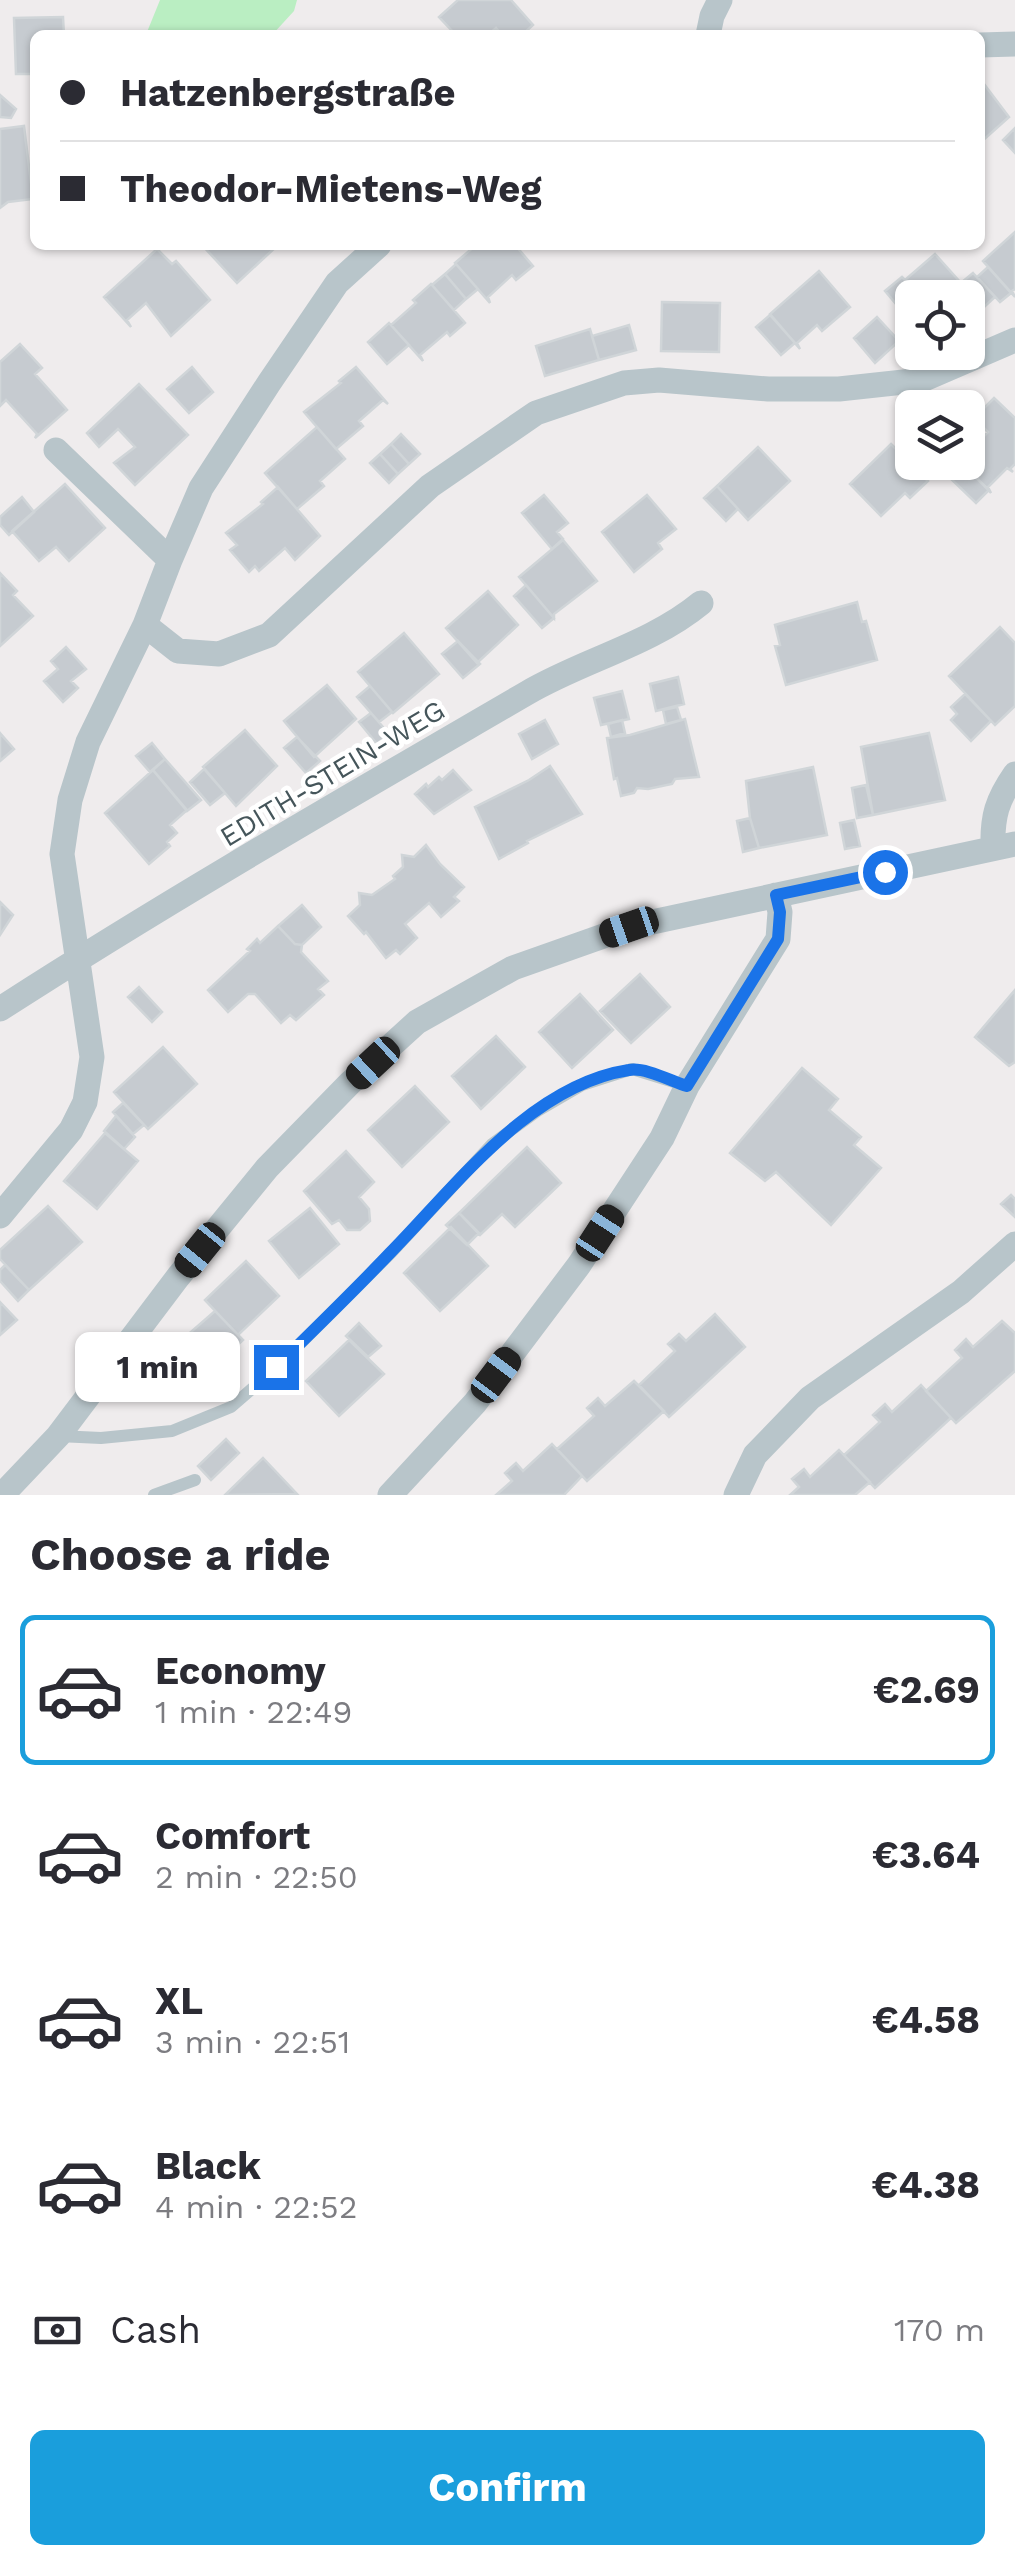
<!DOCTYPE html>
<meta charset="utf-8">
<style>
body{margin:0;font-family:"Work Sans",sans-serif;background:#f7f7f7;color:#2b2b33;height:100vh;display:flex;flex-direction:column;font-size:38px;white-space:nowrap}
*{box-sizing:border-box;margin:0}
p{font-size:32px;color:#7c7c81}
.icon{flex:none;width:55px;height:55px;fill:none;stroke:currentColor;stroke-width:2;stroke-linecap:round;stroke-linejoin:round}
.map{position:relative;height:1495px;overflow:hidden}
.side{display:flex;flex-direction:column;background:#fff;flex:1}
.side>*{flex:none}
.banner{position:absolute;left:30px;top:30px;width:955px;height:220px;border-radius:15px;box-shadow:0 2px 8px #0004;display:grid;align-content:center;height:220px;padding:0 30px;background:#fff}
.tools{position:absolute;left:895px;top:280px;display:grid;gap:20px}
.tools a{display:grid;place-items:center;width:90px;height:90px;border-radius:15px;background:#fff;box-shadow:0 2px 8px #0004;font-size:50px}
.end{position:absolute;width:45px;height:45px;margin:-22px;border:12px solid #1a73e8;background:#fff;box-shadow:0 0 0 5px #fff}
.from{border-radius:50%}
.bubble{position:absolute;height:70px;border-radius:15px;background:#fff;box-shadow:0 2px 8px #0004;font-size:32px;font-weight:700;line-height:70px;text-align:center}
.car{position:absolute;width:30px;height:60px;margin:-30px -15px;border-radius:12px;box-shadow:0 0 8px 2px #0007;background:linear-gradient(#222 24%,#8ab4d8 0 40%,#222 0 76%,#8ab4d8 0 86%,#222 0)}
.banner b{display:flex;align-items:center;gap:35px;height:95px;font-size:38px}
.banner b+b{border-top:2px solid #e1e1e2}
.banner i{width:25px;height:25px;background:#2b2b33}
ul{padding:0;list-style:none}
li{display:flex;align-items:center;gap:30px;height:150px;margin:0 20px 15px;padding:0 10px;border:5px solid transparent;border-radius:15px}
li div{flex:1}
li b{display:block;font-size:38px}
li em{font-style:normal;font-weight:700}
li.active{border-color:#1a9edc}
li>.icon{width:90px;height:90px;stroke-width:1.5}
h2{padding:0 30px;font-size:45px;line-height:120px}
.pay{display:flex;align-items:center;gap:25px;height:110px;padding:0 30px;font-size:38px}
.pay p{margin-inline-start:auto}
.cta{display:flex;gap:20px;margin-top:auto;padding:20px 30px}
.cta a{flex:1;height:115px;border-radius:15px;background:#1a9edc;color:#fff;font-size:40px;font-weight:700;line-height:115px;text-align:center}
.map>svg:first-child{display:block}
</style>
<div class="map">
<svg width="1015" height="1495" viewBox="0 0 1015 1495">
<rect width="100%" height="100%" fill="#efeced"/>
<path fill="#baeec2" d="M 160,0 L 297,0 L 294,11 L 272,35 L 149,35 L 147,32 Z"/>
<path fill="#c6cbd0" stroke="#d0d5d8" stroke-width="2.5" d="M 458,0 L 511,0 L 533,25 L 522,35 L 502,35 L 496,28 L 488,35 L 456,35 L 439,17 Z
M 63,17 L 64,35 L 35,35 L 35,74 L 16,74 L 14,18 Z
M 984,84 L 1009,117 L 980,143 L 980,88 Z
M 0,95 L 16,109 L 11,118 L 0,117 Z
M 24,126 L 33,199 L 8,202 L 0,208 L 0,129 Z
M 1015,128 L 1015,153 L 1003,140 Z
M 1015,232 L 1015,289 L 1012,291 L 1015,297 L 983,261 Z
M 202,245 L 278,245 L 237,283 Z
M 476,245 L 515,245 L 533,266 L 516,280 L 512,275 L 488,297 L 490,303 L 455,263 Z
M 157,249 L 172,264 L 176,261 L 210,300 L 171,336 L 146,303 L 127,320 L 131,327 L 104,297 Z
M 935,254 L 970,293 L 964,289 L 954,298 L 912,298 L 912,323 L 885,291 L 902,277 L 905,280 Z
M 456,264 L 478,289 L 466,299 L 445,274 Z
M 988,267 L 1011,293 L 1000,302 L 977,277 Z
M 819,271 L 850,307 L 822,331 L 817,325 L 797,343 L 800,349 L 770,314 Z
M 973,273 L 995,297 L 983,308 L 961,283 Z
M 445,274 L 466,299 L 454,310 L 432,285 Z
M 431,284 L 465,323 L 450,336 L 447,332 L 420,355 L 423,361 L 391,325 L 416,303 L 413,300 Z
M 662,302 L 720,303 L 719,352 L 661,351 Z
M 770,315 L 795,343 L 781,355 L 756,327 Z
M 877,317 L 899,341 L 875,363 L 854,338 Z
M 389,323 L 409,345 L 387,364 L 368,342 Z
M 629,325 L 636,350 L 599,360 L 592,336 Z
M 590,329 L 599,360 L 545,376 L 536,346 Z
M 20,344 L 42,368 L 35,374 L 67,410 L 35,438 L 37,434 L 6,400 L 0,406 L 0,362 Z
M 192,367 L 213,392 L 189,413 L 167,389 Z
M 356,367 L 388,404 L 383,400 L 359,421 L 363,426 L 336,449 L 304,412 L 341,383 L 339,381 Z
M 139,384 L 188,435 L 135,485 L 114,463 L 135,447 L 118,429 L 99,447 L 87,433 Z
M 994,398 L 1015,418 L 1015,464 L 1010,469 L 1013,472 L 1007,468 L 988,487 L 991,493 L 961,462 L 968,462 L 968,453 L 988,432 L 974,418 Z
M 317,427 L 345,459 L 320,481 L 324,486 L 297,509 L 265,473 Z
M 401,434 L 420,454 L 409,464 L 391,444 Z
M 391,444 L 409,464 L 398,474 L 380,454 Z
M 891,444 L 928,481 L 910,498 L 905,493 L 881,516 L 850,484 Z
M 758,447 L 790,481 L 748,520 L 717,486 Z
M 380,454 L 398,474 L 389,483 L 370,463 Z
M 962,464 L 989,490 L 976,503 L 950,478 Z
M 65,484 L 105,528 L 69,561 L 56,547 L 39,561 L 12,531 Z
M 717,486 L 738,509 L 726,521 L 704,498 Z
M 278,487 L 320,536 L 295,560 L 285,548 L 259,571 L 255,566 L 249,572 L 230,550 L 237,545 L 226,533 L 263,504 L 261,502 Z
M 544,495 L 568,523 L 557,532 L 563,539 L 552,549 L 522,513 Z
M 647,495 L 676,529 L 658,543 L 662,549 L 634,572 L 602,532 Z
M 22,497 L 34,512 L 9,535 L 0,525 L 0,517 Z
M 563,540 L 597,581 L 554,614 L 554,618 L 519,577 Z
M 0,573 L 17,591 L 13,595 L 33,616 L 0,646 Z
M 526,585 L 554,618 L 542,628 L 514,596 Z
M 488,591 L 518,625 L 477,663 L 446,628 Z
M 857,602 L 862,622 L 866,621 L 877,660 L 786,685 L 775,646 L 780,645 L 775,625 Z
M 1000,627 L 1015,643 L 1015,706 L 995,725 L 949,676 Z
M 404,633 L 439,674 L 393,713 L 358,672 Z
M 458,641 L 480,664 L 463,678 L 442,654 Z
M 66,647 L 86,669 L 71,681 L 78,688 L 63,702 L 44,681 L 58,669 L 51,661 Z
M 678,677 L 684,704 L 656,711 L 650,684 Z
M 327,685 L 356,719 L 314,757 L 284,721 Z
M 370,686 L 392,712 L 379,722 L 357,697 Z
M 622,691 L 629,719 L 601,725 L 594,698 Z
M 965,694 L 991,721 L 971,741 L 951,720 L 957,714 L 951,707 Z
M 677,707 L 681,720 L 666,724 L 663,710 Z
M 371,713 L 389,734 L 377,744 L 359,722 Z
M 685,719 L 699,777 L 675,779 L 672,784 L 648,789 L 637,788 L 634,793 L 621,796 L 617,778 L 614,779 L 607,738 L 630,735 Z
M 545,720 L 558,744 L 532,759 L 519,734 Z
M 622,720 L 625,733 L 611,737 L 608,724 Z
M 245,730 L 277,766 L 236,806 L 203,767 Z
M 0,733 L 14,749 L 0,761 Z
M 929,733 L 945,800 L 873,815 L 861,747 Z
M 297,737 L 320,761 L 306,773 L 284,748 Z
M 152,743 L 165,759 L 150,772 L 136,756 Z
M 165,759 L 201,800 L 187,811 L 153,770 Z
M 550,766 L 582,814 L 527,841 L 528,843 L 499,859 L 475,807 L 529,780 Z
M 813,767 L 827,835 L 759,848 L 750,818 L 746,781 Z
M 204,769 L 225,793 L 210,805 L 190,782 Z
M 153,770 L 187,810 L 170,825 L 177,833 L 167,842 L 170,846 L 149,864 L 105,813 Z
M 453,770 L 471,790 L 434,814 L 415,794 L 426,784 L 428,787 L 439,777 L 442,780 Z
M 866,785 L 873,815 L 857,818 L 852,788 Z
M 750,818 L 759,848 L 743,852 L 737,821 Z
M 854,820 L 860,846 L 845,849 L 840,823 Z
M 426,845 L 440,864 L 464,887 L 454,897 L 459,901 L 441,917 L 429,903 L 405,924 L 417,938 L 400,954 L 396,950 L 386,958 L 366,932 L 364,934 L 348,916 L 360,905 L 359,893 L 372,895 L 395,879 L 393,876 L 403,867 L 402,855 L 414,857 Z
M 0,902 L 13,915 L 0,935 Z
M 302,905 L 321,927 L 302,945 L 295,944 L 278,926 Z
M 278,926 L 295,944 L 302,945 L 301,952 L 328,981 L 318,989 L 324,995 L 296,1020 L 290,1015 L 281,1023 L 255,994 L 248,994 L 228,1012 L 208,990 L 250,951 L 247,949 L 257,939 L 260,943 Z
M 640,974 L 670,1007 L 631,1043 L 600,1011 Z
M 139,987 L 162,1012 L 152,1022 L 128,997 Z
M 1015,990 L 1015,1062 L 1009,1066 L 975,1037 Z
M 580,994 L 613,1030 L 572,1068 L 539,1032 Z
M 496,1036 L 525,1067 L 481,1109 L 452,1076 Z
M 163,1047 L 197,1084 L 148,1129 L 114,1092 Z
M 802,1068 L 838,1099 L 829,1110 L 861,1137 L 854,1145 L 881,1168 L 831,1225 L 776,1172 L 765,1181 L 730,1153 Z
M 415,1086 L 449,1122 L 402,1167 L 368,1130 Z
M 123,1103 L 144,1125 L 133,1134 L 113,1112 Z
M 116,1116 L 135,1137 L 124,1149 L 104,1131 Z
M 105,1133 L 138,1161 L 97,1209 L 64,1181 Z
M 527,1147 L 561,1183 L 515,1227 L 502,1214 L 480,1235 L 459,1213 Z
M 346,1151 L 374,1182 L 359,1197 L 369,1209 L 370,1221 L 360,1230 L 347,1230 L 339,1220 L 332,1224 L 304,1191 Z
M 1011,1195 L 1015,1199 L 1015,1217 L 1001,1204 Z
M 48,1206 L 82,1242 L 29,1290 L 0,1259 L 0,1250 Z
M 310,1208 L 339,1244 L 299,1278 L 269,1241 Z
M 459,1213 L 479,1233 L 467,1245 L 446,1225 Z
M 451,1227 L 488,1266 L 440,1311 L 404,1273 Z
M 246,1261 L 279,1296 L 238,1335 L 205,1300 Z
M 5,1265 L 29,1290 L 18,1301 L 0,1281 L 0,1270 Z
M 0,1302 L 17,1320 L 0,1335 Z
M 215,1311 L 243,1340 L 228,1354 L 231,1360 L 229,1358 L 202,1384 L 203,1387 L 169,1351 Z
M 715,1314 L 745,1347 L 669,1417 L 639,1385 L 675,1351 L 668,1344 L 679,1334 L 686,1341 Z
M 1002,1321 L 1015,1333 L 1015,1371 L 956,1423 L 926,1391 L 962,1358 L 955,1350 L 966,1339 L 973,1347 Z
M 359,1323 L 381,1346 L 368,1357 L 346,1336 Z
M 349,1340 L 384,1374 L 339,1416 L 306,1381 Z
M 156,1366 L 176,1387 L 163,1400 L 143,1379 Z
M 634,1381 L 664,1411 L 587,1481 L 557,1449 L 594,1416 L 587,1408 L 598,1398 L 605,1406 Z
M 921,1385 L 951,1418 L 875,1488 L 844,1455 L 880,1422 L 873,1415 L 885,1404 L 892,1412 Z
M 226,1439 L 239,1453 L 211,1480 L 198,1466 Z
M 552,1444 L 582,1476 L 564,1495 L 496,1495 L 512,1481 L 505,1473 L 516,1463 L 523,1471 Z
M 839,1450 L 870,1482 L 855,1495 L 790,1495 L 799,1487 L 792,1479 L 804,1469 L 810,1477 Z
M 263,1458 L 297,1494 L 225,1495 Z"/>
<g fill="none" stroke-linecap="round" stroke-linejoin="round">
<path stroke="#b8c5ca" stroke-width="12" d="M 58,1436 L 101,1438 L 172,1431 L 231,1407 L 277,1367 L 392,1252 L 492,1144 L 539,1110 L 582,1085 L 632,1069 L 687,1086
M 154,1495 L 195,1480"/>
<path stroke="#b8c5ca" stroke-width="25" d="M 708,35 L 712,16 L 720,0
M 980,45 L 1015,44
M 56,450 L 170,560 L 201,488 L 269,383 L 337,283 L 379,245
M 145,625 L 170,560
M 993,848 C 992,816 997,800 1015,774
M 0,1009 C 172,898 350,796 527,693 C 583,660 650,645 701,603
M 0,1216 L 71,1130 L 85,1102 L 92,1057 L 62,854 L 70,800 L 88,742 L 145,625 L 178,651 L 219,654 L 269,635 L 430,486 L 536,413 L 624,383 L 659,380 L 768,389 L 839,389 L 922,380 L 1015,340
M 2,1495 L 58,1436 L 178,1277 L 267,1168 L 350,1083 L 417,1022 L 513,968 L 629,927 L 1015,844
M 390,1495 L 475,1403 L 579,1265 L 662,1138 L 687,1086 L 778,939 L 780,912 L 776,895
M 736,1495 L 755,1455 L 810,1398 L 961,1292 L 1015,1244"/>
</g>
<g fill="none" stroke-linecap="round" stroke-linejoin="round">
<path stroke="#1a73e8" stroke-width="12" d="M 276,1367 C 315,1329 353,1292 390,1253 C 455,1187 530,1085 629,1070 C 645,1067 671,1081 687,1086 L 778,939 L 780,912 L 776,895 L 885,872"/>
</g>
<g text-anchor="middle" stroke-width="9" stroke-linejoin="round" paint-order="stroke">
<g font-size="28" fill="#45555a" stroke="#fff">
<text transform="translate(332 773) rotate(-31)" y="10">EDITH-STEIN-WEG</text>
</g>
</g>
</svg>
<div class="tools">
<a><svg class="icon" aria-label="locate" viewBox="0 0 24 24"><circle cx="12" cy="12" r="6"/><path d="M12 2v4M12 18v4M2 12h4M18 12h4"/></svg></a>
<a><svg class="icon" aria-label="layers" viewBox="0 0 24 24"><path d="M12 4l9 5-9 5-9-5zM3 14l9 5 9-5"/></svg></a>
</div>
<i class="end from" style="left:885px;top:872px"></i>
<i class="end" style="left:276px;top:1367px"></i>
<div class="bubble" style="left:75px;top:1332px;width:165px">1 min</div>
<i class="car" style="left:629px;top:927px;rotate:251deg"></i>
<i class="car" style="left:373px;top:1063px;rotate:227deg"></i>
<i class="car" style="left:600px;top:1233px;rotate:33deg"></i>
<i class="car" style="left:200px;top:1250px;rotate:219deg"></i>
<i class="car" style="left:496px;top:1375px;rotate:37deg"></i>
<div class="banner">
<b><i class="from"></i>Hatzenbergstraße</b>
<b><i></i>Theodor-Mietens-Weg</b>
</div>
</div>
<section class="side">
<h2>Choose a ride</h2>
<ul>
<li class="active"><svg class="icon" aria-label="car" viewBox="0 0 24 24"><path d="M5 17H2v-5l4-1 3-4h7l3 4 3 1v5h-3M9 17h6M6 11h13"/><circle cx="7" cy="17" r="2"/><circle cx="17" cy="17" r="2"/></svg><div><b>Economy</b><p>1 min · 22:49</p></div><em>€2.69</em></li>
<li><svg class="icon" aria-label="car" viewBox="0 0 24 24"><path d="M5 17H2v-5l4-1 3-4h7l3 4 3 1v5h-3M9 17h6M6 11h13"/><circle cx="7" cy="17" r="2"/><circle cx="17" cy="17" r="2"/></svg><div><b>Comfort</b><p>2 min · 22:50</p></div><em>€3.64</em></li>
<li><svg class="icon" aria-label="car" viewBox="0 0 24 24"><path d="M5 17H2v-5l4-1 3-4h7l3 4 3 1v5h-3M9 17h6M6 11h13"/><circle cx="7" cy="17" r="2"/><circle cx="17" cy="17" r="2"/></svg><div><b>XL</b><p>3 min · 22:51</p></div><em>€4.58</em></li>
<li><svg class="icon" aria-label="car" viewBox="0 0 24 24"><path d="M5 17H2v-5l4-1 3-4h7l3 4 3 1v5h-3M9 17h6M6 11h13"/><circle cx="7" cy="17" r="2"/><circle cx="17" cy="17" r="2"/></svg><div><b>Black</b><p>4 min · 22:52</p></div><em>€4.38</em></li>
</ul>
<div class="pay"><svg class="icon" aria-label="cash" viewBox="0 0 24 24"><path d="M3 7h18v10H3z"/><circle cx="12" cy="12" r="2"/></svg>Cash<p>170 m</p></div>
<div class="cta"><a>Confirm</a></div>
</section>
